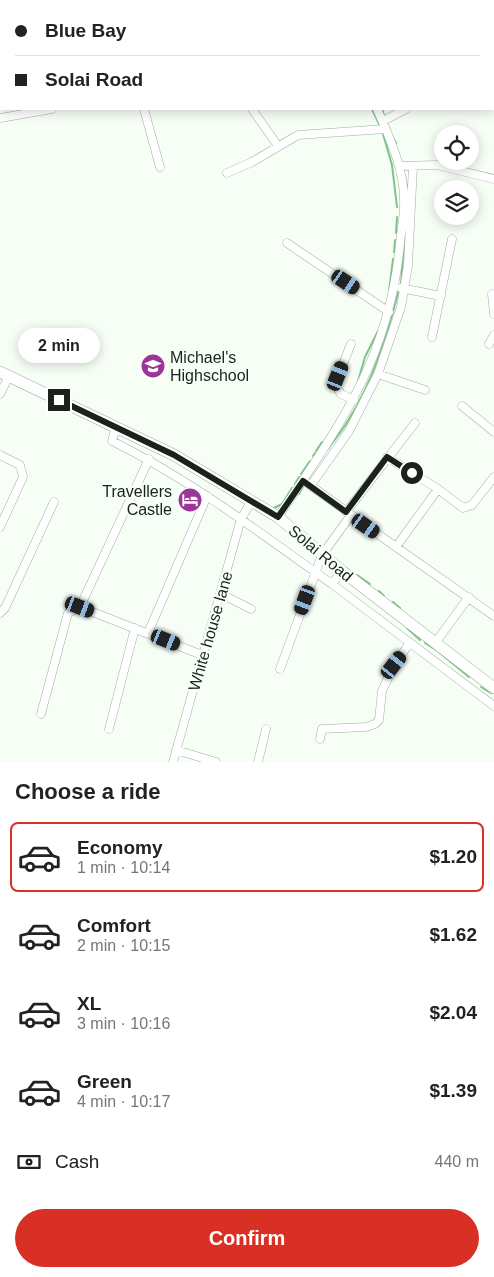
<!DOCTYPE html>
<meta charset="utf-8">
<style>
body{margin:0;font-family:Arial,sans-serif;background:#f2f2f2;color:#222;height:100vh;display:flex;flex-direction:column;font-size:19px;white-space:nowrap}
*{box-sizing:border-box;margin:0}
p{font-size:16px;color:#767676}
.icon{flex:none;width:28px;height:28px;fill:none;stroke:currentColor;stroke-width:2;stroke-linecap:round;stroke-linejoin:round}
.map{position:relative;height:762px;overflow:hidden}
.drawer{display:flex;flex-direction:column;background:#fff;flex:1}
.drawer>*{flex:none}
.top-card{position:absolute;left:0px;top:0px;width:495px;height:110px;box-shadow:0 2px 12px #0003;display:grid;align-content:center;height:110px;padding:0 15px;background:#fff}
.controls{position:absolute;left:434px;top:125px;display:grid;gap:10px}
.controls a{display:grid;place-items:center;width:45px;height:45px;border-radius:50%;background:#fff;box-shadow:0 2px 12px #0003;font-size:25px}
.end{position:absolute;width:22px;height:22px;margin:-11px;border:6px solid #1a221b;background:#fff;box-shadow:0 0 0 2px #fff}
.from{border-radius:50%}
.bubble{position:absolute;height:35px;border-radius:18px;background:#fff;box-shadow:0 2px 12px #0003;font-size:16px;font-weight:700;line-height:35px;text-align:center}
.car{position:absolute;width:15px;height:30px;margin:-15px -8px;border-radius:6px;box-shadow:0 0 4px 1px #0007;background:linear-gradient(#222 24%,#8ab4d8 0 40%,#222 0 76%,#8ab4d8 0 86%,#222 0)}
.top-card b{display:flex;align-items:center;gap:18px;height:48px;font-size:19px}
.top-card b+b{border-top:1px solid #e0e0e0}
.top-card i{width:12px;height:12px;background:#222}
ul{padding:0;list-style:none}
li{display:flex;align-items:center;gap:15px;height:70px;margin:0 10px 8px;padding:0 5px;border:2px solid transparent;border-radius:8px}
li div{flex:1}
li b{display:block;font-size:19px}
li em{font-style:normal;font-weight:700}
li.active{border-color:#d93025}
li>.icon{width:45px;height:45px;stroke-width:1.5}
h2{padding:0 15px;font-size:22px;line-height:60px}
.pay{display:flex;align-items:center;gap:12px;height:55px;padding:0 15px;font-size:19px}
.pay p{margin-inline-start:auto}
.button{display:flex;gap:10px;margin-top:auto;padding:10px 15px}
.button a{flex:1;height:58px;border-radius:30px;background:#d93025;color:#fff;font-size:20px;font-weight:700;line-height:58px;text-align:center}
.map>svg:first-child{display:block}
</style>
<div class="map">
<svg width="494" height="762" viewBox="0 0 494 762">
<rect width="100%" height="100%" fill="#f6fef6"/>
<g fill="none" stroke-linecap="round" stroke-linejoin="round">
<path stroke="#80c48a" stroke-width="2" d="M 323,0 L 324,1
M 372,109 L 380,126
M 382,109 L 384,115
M 383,134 L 392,165 L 397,207
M 392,136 L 396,143
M 396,233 L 397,217
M 394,252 L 395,240
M 401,283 L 405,230
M 389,291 L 393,259
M 358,381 L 365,357 L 378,331
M 327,450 C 334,440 343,430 349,419 C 374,380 387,334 399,290
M 316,451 L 322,442
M 313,456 L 315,453
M 301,474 L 310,461
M 295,484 L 299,477
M 299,494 L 304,485
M 274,508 L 282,504 L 292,488
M 357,575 L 370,584
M 379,591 L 384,596
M 393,602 L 400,608
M 407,628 L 420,640
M 425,643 L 436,650
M 440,653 L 469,677
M 481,687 L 491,693"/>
<defs>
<path id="minor" d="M 199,0 L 200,1
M 329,0 L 329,1
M 395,0 L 396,1
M 472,0 L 473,1
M 337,1 L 339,0
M 0,16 L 1,16
M 494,41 L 494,42
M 144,109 L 160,167
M 252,109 L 278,146
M 0,118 L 52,109
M 383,121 L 406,109
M 399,166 L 437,165 L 494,179
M 227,173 L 252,162 L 298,135 L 385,129
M 287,243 L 389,312
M 401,288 L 441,296
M 492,294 L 494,314
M 432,337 L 452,239
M 351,344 L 335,384 L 341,394 L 354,400
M 489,344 L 494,335
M 378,374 L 425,390
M 0,394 L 9,376
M 462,406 L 494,432
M 116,427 L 112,441 C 191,480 260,533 332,584 L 342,571
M 0,455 L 20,465 L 23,477 L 0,527
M 387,457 L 438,489
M 307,483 L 396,547 L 438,489 L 463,508 L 472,505 L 494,477
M 311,485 L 349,431 L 378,374 L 401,307 L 408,265 L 413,166
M 346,512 L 415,423
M 278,517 C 340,425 389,359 400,244 C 401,230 405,214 404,199 C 404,169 389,136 377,109
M 396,547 L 494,616
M 332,584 L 494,706
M 221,594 L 251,609
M 80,607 L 149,459
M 0,613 L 5,608 L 54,502
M 148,633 L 207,496
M 435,643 L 469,597
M 280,669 L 322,555 L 351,515
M 41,714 L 68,613 L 80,607 L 202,655
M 109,729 L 135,628
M 320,739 L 322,729 L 366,727 L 375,724 L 379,720 L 382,691 L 394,665 L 409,644
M 176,750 L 216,762
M 173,762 L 241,519 L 251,502
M 258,762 L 266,729"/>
<path id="highway" d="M 0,372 L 174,455 L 278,517 L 342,571 L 494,688"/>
</defs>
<use href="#minor" stroke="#9db19f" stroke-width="9"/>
<use href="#highway" stroke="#9db19f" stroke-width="12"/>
<use href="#minor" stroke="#fff" stroke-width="8"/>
<use href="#highway" stroke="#fff" stroke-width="11"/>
</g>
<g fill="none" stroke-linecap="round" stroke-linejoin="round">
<path stroke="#1a221b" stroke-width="6" d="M 59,400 L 174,455 L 278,517 L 303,481 L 346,512 L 387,457 L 412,473"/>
</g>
<defs>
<symbol id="school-disc" viewBox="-11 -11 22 22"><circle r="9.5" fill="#9b359a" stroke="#f6fef6"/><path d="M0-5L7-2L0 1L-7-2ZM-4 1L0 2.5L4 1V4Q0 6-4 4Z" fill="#fff"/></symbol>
<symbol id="hotel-disc" viewBox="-11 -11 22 22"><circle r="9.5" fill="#9b359a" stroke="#f6fef6"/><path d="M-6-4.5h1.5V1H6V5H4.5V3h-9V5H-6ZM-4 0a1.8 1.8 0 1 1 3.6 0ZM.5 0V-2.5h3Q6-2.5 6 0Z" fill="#fff"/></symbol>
</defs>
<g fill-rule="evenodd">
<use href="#school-disc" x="139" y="352" width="28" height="28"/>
<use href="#hotel-disc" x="176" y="486" width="28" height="28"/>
</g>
<g text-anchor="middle" stroke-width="5" stroke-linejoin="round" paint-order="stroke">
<g font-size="16" fill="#1a221b" stroke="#f6fef6" text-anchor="start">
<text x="170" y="363">Michael's<tspan x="170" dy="18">Highschool</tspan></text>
<text x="172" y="497" text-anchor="end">Travellers<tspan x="172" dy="18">Castle</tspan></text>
</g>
<g font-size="16" fill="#1a221b" stroke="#f6fef6">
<text transform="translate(321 553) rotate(40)" y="6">Solai Road</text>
<text transform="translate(210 631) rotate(-74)" y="6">White house lane</text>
</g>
</g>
</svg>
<div class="controls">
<a><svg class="icon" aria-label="locate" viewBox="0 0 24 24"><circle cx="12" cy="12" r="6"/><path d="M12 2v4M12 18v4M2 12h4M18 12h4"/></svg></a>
<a><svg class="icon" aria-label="layers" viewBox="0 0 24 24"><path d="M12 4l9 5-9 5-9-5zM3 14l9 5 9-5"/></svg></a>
</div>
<i class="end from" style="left:412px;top:473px"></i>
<i class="end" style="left:59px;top:400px"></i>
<div class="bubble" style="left:18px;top:328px;width:82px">2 min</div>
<i class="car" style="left:346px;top:282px;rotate:124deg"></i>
<i class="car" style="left:338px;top:376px;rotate:22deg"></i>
<i class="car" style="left:366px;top:526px;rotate:125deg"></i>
<i class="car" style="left:305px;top:600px;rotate:200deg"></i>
<i class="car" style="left:80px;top:607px;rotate:111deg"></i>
<i class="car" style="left:166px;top:640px;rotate:112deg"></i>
<i class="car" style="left:394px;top:665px;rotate:38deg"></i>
<div class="top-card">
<b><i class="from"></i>Blue Bay</b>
<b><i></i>Solai Road</b>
</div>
</div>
<section class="drawer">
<h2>Choose a ride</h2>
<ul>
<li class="active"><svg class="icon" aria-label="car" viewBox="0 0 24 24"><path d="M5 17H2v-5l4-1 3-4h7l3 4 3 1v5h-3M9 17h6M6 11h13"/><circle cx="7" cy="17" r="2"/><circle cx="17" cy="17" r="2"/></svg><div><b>Economy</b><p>1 min · 10:14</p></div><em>$1.20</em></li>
<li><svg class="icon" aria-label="car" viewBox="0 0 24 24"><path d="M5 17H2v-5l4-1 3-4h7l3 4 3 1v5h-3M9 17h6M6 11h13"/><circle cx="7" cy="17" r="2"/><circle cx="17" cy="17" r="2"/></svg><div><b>Comfort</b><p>2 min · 10:15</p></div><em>$1.62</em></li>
<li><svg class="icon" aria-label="car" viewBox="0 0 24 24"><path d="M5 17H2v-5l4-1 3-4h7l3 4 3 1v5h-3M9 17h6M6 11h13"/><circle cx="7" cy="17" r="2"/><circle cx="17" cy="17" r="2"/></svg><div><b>XL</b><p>3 min · 10:16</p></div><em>$2.04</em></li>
<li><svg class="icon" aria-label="car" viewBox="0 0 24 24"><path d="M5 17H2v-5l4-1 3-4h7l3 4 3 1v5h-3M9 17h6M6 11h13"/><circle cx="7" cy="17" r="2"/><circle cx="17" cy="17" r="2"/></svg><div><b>Green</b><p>4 min · 10:17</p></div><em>$1.39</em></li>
</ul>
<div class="pay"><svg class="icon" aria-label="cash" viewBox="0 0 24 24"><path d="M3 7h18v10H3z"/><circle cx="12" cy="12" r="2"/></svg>Cash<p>440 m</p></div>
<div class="button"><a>Confirm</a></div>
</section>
